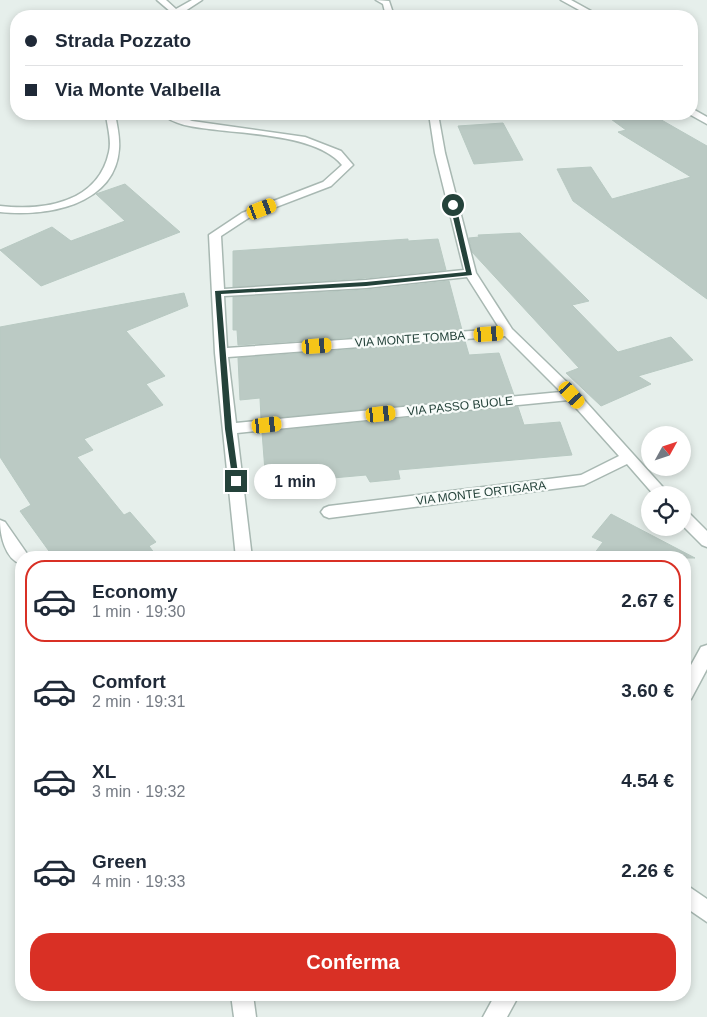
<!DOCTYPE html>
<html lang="it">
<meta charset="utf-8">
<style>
body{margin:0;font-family:Arial,sans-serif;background:#f2f2f3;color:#1f2937;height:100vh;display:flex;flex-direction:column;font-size:19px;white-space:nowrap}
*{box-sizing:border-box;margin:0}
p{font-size:16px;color:#747a83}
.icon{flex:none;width:28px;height:28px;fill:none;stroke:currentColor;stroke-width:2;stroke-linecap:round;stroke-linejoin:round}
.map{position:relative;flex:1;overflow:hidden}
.drawer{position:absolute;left:15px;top:551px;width:676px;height:450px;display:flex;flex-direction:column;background:#fff;border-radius:20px;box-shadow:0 2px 8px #0003}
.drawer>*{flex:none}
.guide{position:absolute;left:10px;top:10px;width:688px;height:110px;border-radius:20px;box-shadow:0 2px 8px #0003;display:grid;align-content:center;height:110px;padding:0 15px;background:#fff}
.needle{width:32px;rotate:50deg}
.controls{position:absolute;left:641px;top:426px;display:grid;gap:10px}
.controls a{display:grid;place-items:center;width:50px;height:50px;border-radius:50%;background:#fff;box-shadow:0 2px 8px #0003;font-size:25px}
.end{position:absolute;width:22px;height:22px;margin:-11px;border:6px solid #24423a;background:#fff;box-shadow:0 0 0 2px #fff}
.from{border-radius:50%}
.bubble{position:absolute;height:35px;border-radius:18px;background:#fff;box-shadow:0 2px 8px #0003;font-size:16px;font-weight:800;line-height:35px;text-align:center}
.car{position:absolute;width:15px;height:30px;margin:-15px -8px;border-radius:6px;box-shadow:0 0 4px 1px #0007;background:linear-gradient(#f5c518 24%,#345 0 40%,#f5c518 0 76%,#345 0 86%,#f5c518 0)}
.guide b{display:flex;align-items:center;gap:18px;height:48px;font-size:19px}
.guide b+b{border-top:1px solid #e0e1e3}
.guide i{width:12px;height:12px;background:#1f2937}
ul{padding:9px 0 0;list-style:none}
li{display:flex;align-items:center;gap:15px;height:82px;margin:0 10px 8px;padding:0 5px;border:2px solid transparent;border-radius:20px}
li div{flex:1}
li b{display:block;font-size:19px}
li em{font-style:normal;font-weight:800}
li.selected{border-color:#d93025}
li>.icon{width:45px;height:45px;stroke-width:1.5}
.action{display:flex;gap:10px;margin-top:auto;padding:10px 15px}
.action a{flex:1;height:58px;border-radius:20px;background:#d93025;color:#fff;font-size:20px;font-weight:800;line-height:58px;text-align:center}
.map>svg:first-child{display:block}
</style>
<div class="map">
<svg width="707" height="1017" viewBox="0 0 707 1017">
<rect width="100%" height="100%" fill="#e6efeb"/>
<path fill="#bbcac4" stroke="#b8c9c2" d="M 604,114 L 651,114 L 707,146 L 707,299 L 573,201 L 557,169 L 591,167 L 612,199 L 691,177 L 618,132 L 626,130 Z
M 503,123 L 523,160 L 474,164 L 458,126 Z
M 125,184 L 180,232 L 41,286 L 0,250 L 52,227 L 71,241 L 125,221 L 96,194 Z
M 520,233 L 589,301 L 572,305 L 618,352 L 671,337 L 693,360 L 638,376 L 651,384 L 601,406 L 566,373 L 579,368 L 472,252 L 469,238 L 479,237 L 478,235 Z
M 408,239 L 408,241 L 438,239 L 446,270 L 366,278 L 233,287 L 233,251 Z
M 449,281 L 462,330 L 238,345 L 237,330 L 233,330 L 233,297 L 366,290 Z
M 184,293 L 188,306 L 126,331 L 165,376 L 146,384 L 163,405 L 84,439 L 93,450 L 77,457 L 124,515 L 130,512 L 156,542 L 149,546 L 158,558 L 54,558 L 20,511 L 31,505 L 0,457 L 0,327 Z
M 465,341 L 469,355 L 499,353 L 514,395 L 261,419 L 260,398 L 240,400 L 238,358 Z
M 518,407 L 524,425 L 560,422 L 572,455 L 398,470 L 400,479 L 370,482 L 366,475 L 266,484 L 262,432 Z
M 611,514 L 695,558 L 591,558 L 603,542 L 592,537 Z"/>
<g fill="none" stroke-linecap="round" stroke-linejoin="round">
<defs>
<path id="minor" d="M 157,0 L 166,0 L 176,9 L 192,0 L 202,0 L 179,15 L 166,16 L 171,12 Z
M 376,0 L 389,1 L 394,16 L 386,16 L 383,4 Z
M 561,0 L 571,0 L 600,16 L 590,16 Z
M 691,108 L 707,117 L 707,124 L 689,114 L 691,114 Z
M 106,114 L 115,114 C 117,125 120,137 119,149 C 115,206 45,217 0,212 L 0,206 C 44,211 98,203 109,152 C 112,140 107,126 106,114 Z
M 162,114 L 174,114 L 192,121 L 305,137 L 341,151 L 353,165 L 331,186 L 250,217 L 221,236 L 224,289 L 366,280 L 464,270 L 435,153 L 429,114 L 438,114 L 445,153 L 476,273 L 512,329 L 577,392 L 670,495 L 654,495 L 627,464 L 584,485 L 329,518 L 324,516 L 321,512 L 324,508 L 329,506 L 581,475 L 619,456 L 569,400 L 237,433 L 252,558 L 236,558 L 215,353 L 209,235 L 242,213 L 323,182 L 342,165 C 318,135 246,134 209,129 C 194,127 174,125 162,114 ZM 467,277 L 500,329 L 227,348 L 224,296 L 366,288 ZM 505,336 L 561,392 L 236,423 L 228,357 Z
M 682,509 L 687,511 L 707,531 L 707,547 L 702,545 L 682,525 Z
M 0,520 L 5,522 L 30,558 L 21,558 L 21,564 C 5,559 0,535 0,520 Z
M 707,645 L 707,669 L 691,699 L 685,701 L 685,676 L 701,647 Z
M 685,884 L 707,899 L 707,922 L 685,907 Z
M 231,995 L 253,995 L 256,1017 L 234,1017 Z
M 495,995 L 519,995 L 507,1017 L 483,1017 Z"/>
</defs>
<use href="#minor" stroke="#a8b8b2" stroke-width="3"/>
<use href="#minor" fill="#fff" fill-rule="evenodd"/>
</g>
<path fill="#24423a" d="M 453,203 L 456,205 L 472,275 L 366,286 L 221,294 L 232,429 L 239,481 L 233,483 L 225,429 L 215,291 L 366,282 L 466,272 L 450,205 Z"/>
<g text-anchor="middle" stroke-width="4.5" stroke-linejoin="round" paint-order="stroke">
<g font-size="12" fill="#24423a" stroke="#f7fbf9">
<text transform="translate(410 339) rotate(-4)" y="4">VIA MONTE TOMBA</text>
<text transform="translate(460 406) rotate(-6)" y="4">VIA PASSO BUOLE</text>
<text transform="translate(481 493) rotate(-7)" y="4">VIA MONTE ORTIGARA</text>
</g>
</g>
</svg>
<div class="controls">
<a><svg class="needle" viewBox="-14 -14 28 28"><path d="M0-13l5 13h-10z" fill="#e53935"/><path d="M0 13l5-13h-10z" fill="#747a83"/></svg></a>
<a><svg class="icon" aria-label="locate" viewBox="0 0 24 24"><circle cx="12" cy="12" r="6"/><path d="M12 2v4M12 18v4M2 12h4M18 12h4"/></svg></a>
</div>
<i class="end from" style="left:453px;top:205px"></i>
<i class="end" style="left:236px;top:481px"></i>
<div class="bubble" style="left:254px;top:464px;width:82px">1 min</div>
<i class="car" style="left:262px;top:209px;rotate:69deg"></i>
<i class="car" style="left:489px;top:334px;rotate:86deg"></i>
<i class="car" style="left:317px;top:346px;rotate:86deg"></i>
<i class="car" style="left:572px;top:395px;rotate:138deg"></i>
<i class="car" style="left:381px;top:414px;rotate:84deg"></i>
<i class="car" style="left:267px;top:425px;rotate:84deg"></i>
<div class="guide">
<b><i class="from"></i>Strada Pozzato</b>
<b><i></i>Via Monte Valbella</b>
</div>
<section class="drawer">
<ul>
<li class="selected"><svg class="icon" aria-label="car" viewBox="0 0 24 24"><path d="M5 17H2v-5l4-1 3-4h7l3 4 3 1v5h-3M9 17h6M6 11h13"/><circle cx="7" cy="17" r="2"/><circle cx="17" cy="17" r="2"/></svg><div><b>Economy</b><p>1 min · 19:30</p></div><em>2.67 €</em></li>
<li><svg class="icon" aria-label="car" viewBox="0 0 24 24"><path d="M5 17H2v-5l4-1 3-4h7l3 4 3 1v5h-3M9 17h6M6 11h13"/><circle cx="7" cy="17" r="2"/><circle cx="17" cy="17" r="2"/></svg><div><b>Comfort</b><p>2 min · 19:31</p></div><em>3.60 €</em></li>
<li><svg class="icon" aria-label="car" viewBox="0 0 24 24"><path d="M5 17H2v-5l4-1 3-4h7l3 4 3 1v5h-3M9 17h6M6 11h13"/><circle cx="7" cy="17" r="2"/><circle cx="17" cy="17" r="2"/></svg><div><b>XL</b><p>3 min · 19:32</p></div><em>4.54 €</em></li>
<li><svg class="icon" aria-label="car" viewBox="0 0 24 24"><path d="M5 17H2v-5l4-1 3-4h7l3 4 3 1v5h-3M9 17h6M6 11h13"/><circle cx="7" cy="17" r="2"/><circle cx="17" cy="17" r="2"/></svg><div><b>Green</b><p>4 min · 19:33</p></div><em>2.26 €</em></li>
</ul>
<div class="action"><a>Conferma</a></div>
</section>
</div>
